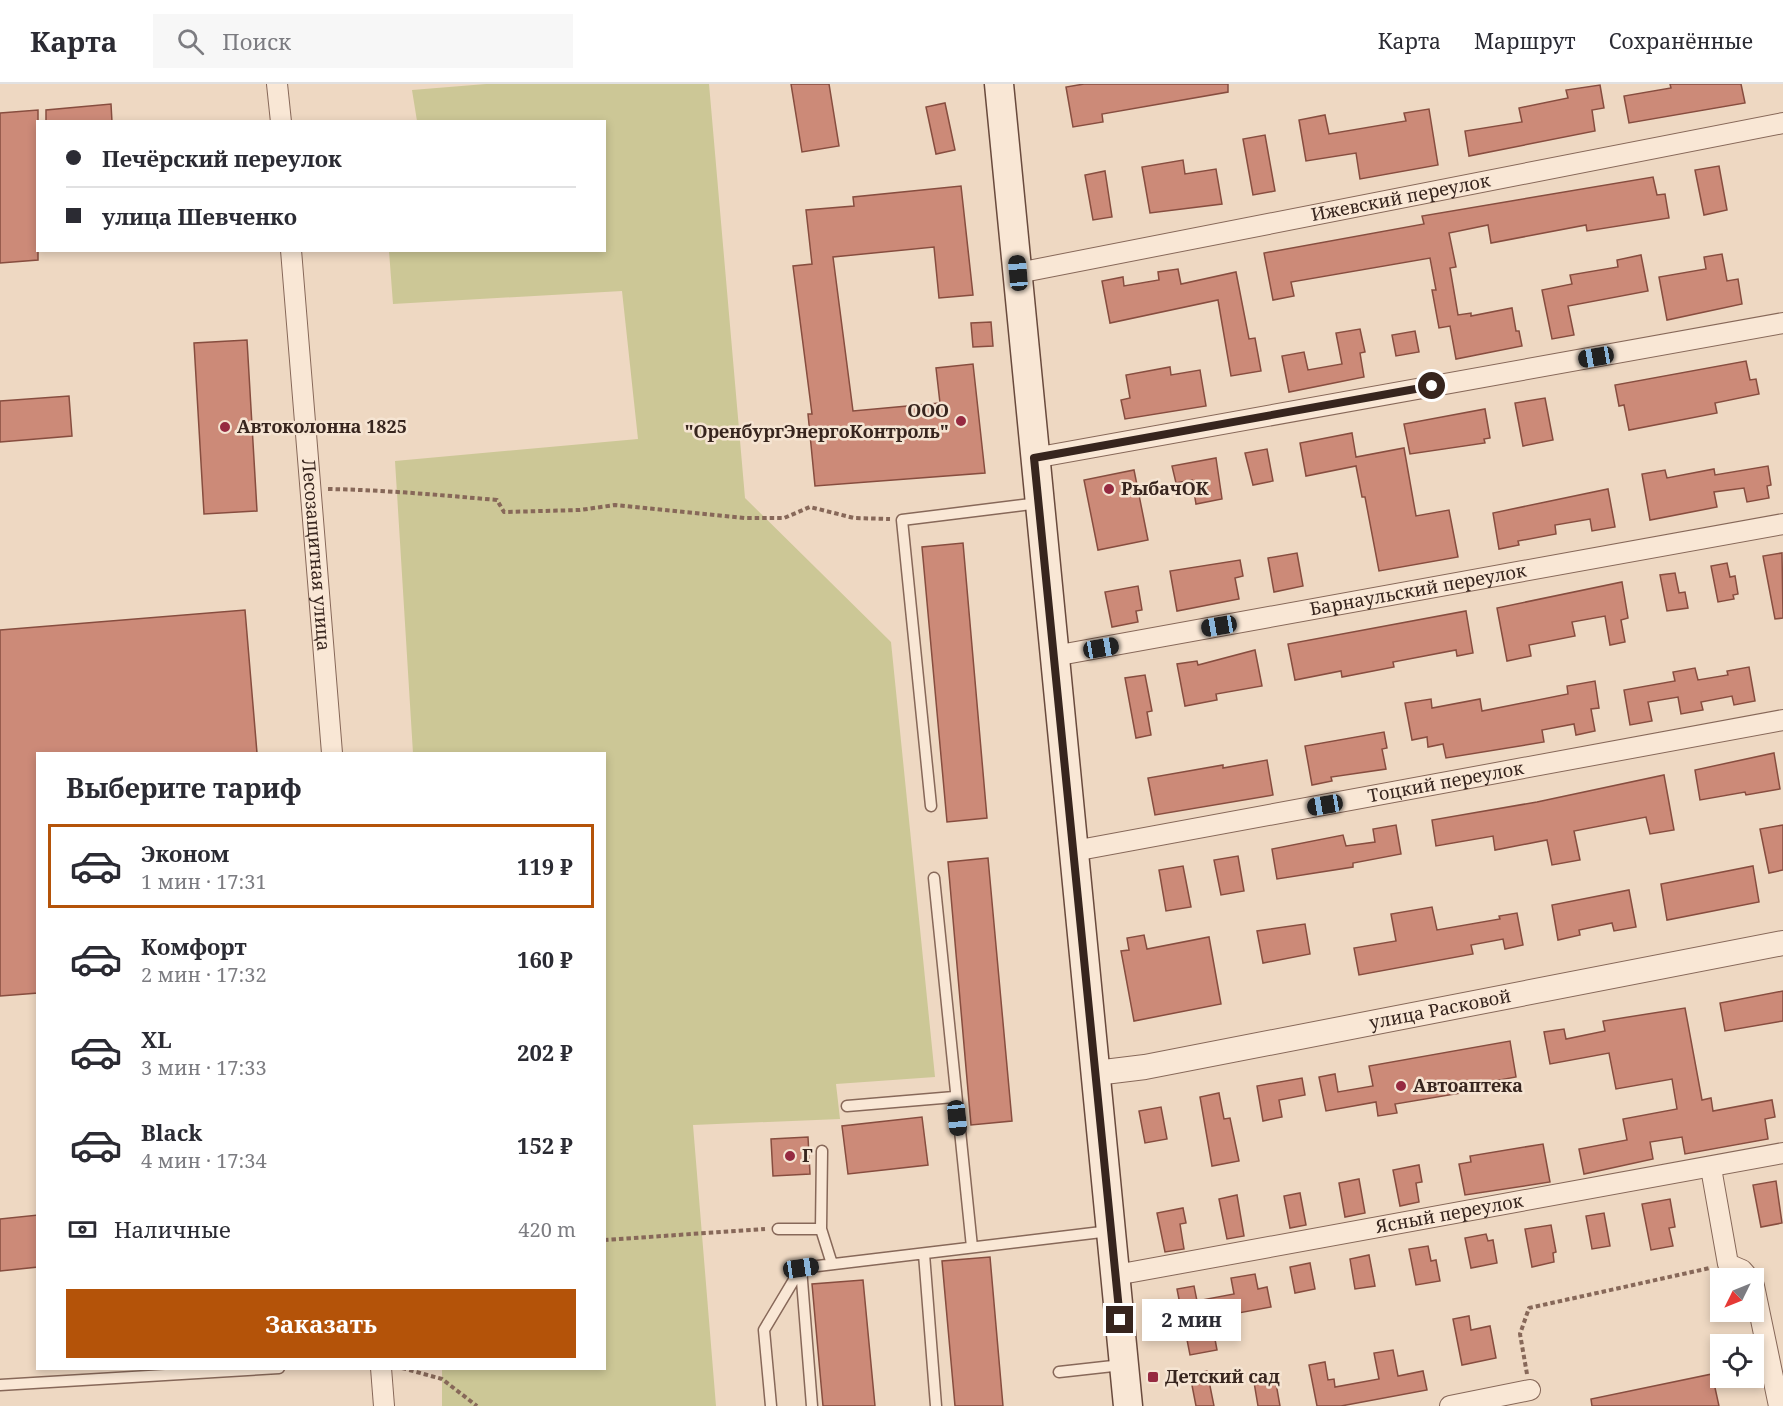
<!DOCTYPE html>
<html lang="ru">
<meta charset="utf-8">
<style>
body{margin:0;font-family:"Noto Serif",serif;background:#f7f7f7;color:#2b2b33;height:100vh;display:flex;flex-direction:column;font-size:22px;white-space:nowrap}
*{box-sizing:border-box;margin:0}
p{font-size:20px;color:#7c7c81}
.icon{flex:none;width:33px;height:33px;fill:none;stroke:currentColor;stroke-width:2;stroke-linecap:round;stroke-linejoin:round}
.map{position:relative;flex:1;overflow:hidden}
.details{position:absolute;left:36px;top:668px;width:570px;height:618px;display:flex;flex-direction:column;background:#fff;border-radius:0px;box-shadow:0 3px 9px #0003}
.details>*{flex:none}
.banner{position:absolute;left:36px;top:36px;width:570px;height:132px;border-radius:0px;box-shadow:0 3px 9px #0003;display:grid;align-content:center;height:132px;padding:0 30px;background:#fff}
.needle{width:39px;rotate:227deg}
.controls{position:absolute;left:1710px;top:1184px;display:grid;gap:12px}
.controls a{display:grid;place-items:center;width:54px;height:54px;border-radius:0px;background:#fff;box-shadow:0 3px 9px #0003;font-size:30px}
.end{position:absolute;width:27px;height:27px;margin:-14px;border:8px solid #37251e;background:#fff;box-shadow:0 0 0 3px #fff}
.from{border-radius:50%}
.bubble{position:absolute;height:42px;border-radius:0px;background:#fff;box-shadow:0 3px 9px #0003;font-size:20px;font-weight:700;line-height:42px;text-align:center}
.car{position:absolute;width:18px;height:36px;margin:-18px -9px;border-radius:8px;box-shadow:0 0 4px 2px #0007;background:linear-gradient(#222 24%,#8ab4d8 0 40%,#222 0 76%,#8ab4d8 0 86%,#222 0)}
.banner b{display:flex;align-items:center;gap:21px;height:57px;font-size:22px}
.banner b+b{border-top:2px solid #e1e1e2}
.banner i{width:15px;height:15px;background:#2b2b33}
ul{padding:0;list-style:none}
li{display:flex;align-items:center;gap:18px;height:84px;margin:0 12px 9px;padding:0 18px;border:3px solid transparent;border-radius:0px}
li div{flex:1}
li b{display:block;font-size:22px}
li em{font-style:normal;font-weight:700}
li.selected{border-color:#b45309}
li>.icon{width:54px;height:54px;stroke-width:1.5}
h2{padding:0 30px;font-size:27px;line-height:72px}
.pay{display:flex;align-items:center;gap:15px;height:66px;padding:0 30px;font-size:22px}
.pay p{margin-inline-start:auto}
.cta{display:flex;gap:12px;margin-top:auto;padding:12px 30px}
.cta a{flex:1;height:69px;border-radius:0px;background:#b45309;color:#fff;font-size:24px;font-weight:700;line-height:69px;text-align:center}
header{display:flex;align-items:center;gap:36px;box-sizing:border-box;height:84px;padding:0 30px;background:#fff;border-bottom:2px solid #e1e1e2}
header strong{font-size:28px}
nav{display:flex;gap:33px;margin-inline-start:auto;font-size:21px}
.search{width:420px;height:54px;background:#f7f7f7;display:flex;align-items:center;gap:15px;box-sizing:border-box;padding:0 21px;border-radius:0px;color:#7c7c81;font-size:22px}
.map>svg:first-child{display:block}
</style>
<header>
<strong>Карта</strong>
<div class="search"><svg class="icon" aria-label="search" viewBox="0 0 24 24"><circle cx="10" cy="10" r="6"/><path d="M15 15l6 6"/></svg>Поиск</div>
<nav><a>Карта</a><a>Маршрут</a><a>Сохранённые</a></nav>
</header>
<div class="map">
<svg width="1783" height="1322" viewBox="0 0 1783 1322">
<rect width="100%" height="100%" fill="#eed8c2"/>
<path fill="#ccc796" d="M 486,0 L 709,0 L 745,414 L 891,558 L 935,993 L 836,1000 L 840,1035 L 693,1041 L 716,1322 L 442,1322 L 442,1284 L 604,1284 L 604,669 L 413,669 L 395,377 L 638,355 L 622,207 L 393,220 L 389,167 L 604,166 L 604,38 L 417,37 L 412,6 Z"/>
<path fill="#cc8a78" stroke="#874d3f" stroke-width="1.5" d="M 791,0 L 829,0 L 839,62 L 802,68 Z
M 1084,0 L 1228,0 L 1228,8 L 1102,30 L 1103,38 L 1073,43 L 1066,3 Z
M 1670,0 L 1741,0 L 1745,19 L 1629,39 L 1624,12 L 1671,4 Z
M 1600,1 L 1604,24 L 1592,26 L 1595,47 L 1469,72 L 1465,47 L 1522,38 L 1519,24 L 1568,14 L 1566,6 Z
M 945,19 L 955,66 L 936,70 L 926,23 Z
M 111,20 L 112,38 L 46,38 L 46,26 Z
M 1429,25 L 1438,81 L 1360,95 L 1356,69 L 1306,77 L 1299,36 L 1325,31 L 1329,50 L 1406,37 L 1404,29 Z
M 38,26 L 38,176 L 0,179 L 0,29 Z
M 1265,51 L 1275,107 L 1253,111 L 1243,55 Z
M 1183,76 L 1185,90 L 1216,85 L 1222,120 L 1150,129 L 1142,83 Z
M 1719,82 L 1727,126 L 1704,131 L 1695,86 Z
M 1105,87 L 1112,133 L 1093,136 L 1085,91 Z
M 1653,93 L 1657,111 L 1665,110 L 1669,134 L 1587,147 L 1586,141 L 1491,159 L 1488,141 L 1449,149 L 1456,183 L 1450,184 L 1458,231 L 1471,229 L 1471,232 L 1512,224 L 1516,247 L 1519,247 L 1522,262 L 1456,275 L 1450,242 L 1439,244 L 1432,206 L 1436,206 L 1430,174 L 1291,198 L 1294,212 L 1273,216 L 1264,169 L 1424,140 L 1422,132 Z
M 961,102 L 973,211 L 939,214 L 934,163 L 833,173 L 853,327 L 940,319 L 936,284 L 973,280 L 985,389 L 815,402 L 808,330 L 812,330 L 793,182 L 812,180 L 806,126 L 854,122 L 853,113 Z
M 1722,170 L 1727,197 L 1738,195 L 1742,220 L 1667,236 L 1659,193 L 1706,185 L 1704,173 Z
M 1641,171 L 1648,207 L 1568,222 L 1574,251 L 1552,255 L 1542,206 L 1572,200 L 1570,191 L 1618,183 L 1617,176 Z
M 1178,185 L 1181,200 L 1236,188 L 1249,255 L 1255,254 L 1261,287 L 1231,292 L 1218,216 L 1110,239 L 1102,197 L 1123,193 L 1124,202 L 1159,196 L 1158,188 Z
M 991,238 L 993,262 L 973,263 L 971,239 Z
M 1360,245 L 1365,268 L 1360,269 L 1364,293 L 1289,308 L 1282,272 L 1304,268 L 1308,286 L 1342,280 L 1336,249 Z
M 1415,247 L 1419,268 L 1396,272 L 1392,251 Z
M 247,256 L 257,427 L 204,430 L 194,259 Z
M 1746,277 L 1750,296 L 1756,295 L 1759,310 L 1715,319 L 1717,329 L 1629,346 L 1624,321 L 1619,322 L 1615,301 Z
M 1170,283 L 1171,291 L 1200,286 L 1206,322 L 1125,335 L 1121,316 L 1130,314 L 1126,291 Z
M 69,312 L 72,352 L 0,358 L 0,317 Z
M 1545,314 L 1553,356 L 1523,362 L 1515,319 Z
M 1485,325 L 1490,354 L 1484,355 L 1485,359 L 1410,370 L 1404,340 Z
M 1352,349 L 1356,373 L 1404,364 L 1416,432 L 1449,426 L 1458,473 L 1379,487 L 1365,413 L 1362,413 L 1356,382 L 1306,392 L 1300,359 Z
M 1267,365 L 1273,397 L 1253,401 L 1245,369 Z
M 1216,374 L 1222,415 L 1196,420 L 1192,396 L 1176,399 L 1172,382 Z
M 1768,382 L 1771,401 L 1767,402 L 1769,414 L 1747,418 L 1744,404 L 1714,408 L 1717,423 L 1650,436 L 1642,390 L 1665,386 L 1667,394 L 1714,385 L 1715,391 Z
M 1134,386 L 1148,456 L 1098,466 L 1084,396 Z
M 1608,405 L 1615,443 L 1592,447 L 1590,435 L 1555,441 L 1556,450 L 1518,457 L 1519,461 L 1499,465 L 1493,429 Z
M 963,459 L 987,734 L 947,738 L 922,463 Z
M 1297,469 L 1303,502 L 1274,508 L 1268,474 Z
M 1782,469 L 1783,534 L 1775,535 L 1763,472 Z
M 1240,476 L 1243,492 L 1235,494 L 1239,515 L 1177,527 L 1170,487 Z
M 1727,479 L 1730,493 L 1735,492 L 1738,510 L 1733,511 L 1734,515 L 1718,518 L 1711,482 Z
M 1675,489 L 1679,509 L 1685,508 L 1688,524 L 1667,527 L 1660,491 Z
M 1622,498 L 1628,534 L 1621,536 L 1625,558 L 1610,561 L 1605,532 L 1572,538 L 1575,552 L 1529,561 L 1531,572 L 1507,577 L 1497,524 Z
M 1138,502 L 1142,526 L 1136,527 L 1138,538 L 1112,543 L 1105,508 Z
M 245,526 L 257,669 L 38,669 L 38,909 L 0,912 L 0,546 Z
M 1466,527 L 1473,569 L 1457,572 L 1456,566 L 1393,578 L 1394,583 L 1342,593 L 1341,587 L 1295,596 L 1288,560 Z
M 1255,566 L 1262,602 L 1216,610 L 1217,616 L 1185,622 L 1177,580 L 1197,577 L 1198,581 Z
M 1749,583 L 1755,617 L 1734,621 L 1732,612 L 1701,618 L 1703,626 L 1681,630 L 1678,613 L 1648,618 L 1652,637 L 1630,641 L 1624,606 L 1675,597 L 1673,588 L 1695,584 L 1698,596 L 1728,591 L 1727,587 Z
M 1145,591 L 1152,627 L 1147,628 L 1151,651 L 1136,654 L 1125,594 Z
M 1595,597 L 1599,624 L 1591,625 L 1595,647 L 1576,651 L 1574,640 L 1542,646 L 1544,658 L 1446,674 L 1443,660 L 1428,663 L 1427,653 L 1412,656 L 1405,619 L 1431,615 L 1432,624 L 1480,615 L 1482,627 L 1568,610 L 1567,602 Z
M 1384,648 L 1387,664 L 1382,665 L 1386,685 L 1331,693 L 1332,697 L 1312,701 L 1305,662 Z
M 1774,669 L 1780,705 L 1746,711 L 1745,708 L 1700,716 L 1695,686 Z
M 1267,676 L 1273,711 L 1155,731 L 1148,694 L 1223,681 L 1223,684 Z
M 1664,691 L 1674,746 L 1650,750 L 1646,733 L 1574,747 L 1580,776 L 1552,781 L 1547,756 L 1495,766 L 1493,752 L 1436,762 L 1432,736 L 1537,718 Z
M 1396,741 L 1401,770 L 1353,779 L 1353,783 L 1277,795 L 1272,765 L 1343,751 L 1346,762 L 1375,758 L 1373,745 Z
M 1783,741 L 1783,786 L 1769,789 L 1760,745 Z
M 1238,772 L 1244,807 L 1221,811 L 1214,776 Z
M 988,774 L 1012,1037 L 971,1041 L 948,778 Z
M 1183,782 L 1191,823 L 1166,827 L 1159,786 Z
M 1753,782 L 1759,818 L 1667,836 L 1661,800 Z
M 1629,806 L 1636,843 L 1614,847 L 1612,839 L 1579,846 L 1580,851 L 1558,856 L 1552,821 Z
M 1432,823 L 1437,846 L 1500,835 L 1499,832 L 1517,829 L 1523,861 L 1505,865 L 1503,855 L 1471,861 L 1473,870 L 1359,891 L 1354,864 L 1396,857 L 1391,830 Z
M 1305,840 L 1310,870 L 1263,879 L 1257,847 Z
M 1144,851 L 1147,865 L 1209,853 L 1221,920 L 1134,937 L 1121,867 L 1129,866 L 1127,854 Z
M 1783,907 L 1783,937 L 1725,947 L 1720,919 Z
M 1685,924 L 1702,1016 L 1711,1014 L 1713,1027 L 1772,1016 L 1775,1033 L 1765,1035 L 1768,1055 L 1685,1070 L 1682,1053 L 1650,1058 L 1653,1075 L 1584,1090 L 1579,1065 L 1627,1056 L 1623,1035 L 1677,1025 L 1672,995 L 1616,1005 L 1609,969 L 1550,980 L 1544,948 L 1564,945 L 1566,955 L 1605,947 L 1603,937 Z
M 1510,957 L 1516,993 L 1483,999 L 1485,1005 L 1395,1020 L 1397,1029 L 1378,1032 L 1376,1018 L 1326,1027 L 1319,993 L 1335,990 L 1338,1008 L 1373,1002 L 1369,982 Z
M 1302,994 L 1305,1011 L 1279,1016 L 1282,1033 L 1263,1037 L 1257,1002 Z
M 1219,1009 L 1224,1035 L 1230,1034 L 1239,1077 L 1212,1082 L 1200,1013 Z
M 1161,1023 L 1167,1055 L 1145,1059 L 1139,1027 Z
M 922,1033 L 928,1081 L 848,1090 L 842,1042 Z
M 808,1053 L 810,1090 L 773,1092 L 771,1055 Z
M 1543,1060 L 1550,1098 L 1465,1111 L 1459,1080 L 1471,1078 L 1470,1072 Z
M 1419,1081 L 1422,1098 L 1416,1099 L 1419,1118 L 1400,1122 L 1393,1086 Z
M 1359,1095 L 1365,1129 L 1345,1133 L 1339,1099 Z
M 1776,1097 L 1782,1139 L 1761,1143 L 1753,1101 Z
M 1300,1109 L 1306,1141 L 1290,1144 L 1284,1112 Z
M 1237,1111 L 1244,1152 L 1227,1155 L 1219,1115 Z
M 1670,1115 L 1675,1143 L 1669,1144 L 1673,1162 L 1651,1166 L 1642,1120 Z
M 1183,1124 L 1186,1139 L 1180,1140 L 1184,1165 L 1165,1168 L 1157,1129 Z
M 1604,1129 L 1610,1162 L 1592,1165 L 1586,1132 Z
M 38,1131 L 38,1183 L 0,1187 L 0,1135 Z
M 1551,1141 L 1556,1168 L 1553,1169 L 1554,1178 L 1532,1183 L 1525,1145 Z
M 1486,1150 L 1488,1157 L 1493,1156 L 1497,1179 L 1471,1184 L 1465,1154 Z
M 1428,1162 L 1431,1177 L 1436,1176 L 1440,1197 L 1416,1201 L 1409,1165 Z
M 1369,1171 L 1375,1202 L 1355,1205 L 1350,1175 Z
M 990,1173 L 1003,1322 L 955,1322 L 942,1177 Z
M 1310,1179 L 1315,1205 L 1295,1209 L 1290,1183 Z
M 1255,1190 L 1258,1205 L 1267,1203 L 1271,1223 L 1211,1234 L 1217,1266 L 1190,1271 L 1177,1205 L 1194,1202 L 1197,1217 L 1234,1210 L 1231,1194 Z
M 863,1196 L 875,1322 L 823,1322 L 812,1200 Z
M 1469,1232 L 1471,1246 L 1490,1242 L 1496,1274 L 1462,1281 L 1453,1235 Z
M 1393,1266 L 1398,1292 L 1423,1287 L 1427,1306 L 1341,1322 L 1317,1322 L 1309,1281 L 1325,1278 L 1328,1296 L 1334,1295 L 1335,1303 L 1379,1295 L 1374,1269 Z
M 1207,1287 L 1214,1322 L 1196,1322 L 1190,1291 Z
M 1274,1288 L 1280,1322 L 1258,1322 L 1253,1292 Z
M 1712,1290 L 1719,1322 L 1592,1322 L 1591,1315 Z"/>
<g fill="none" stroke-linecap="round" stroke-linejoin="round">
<defs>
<path id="service" d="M 931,722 L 902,436 L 1039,419
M 934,794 L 972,1163
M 847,1022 L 954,1013
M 778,1145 L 821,1145 L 832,1180
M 821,1145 L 822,1067
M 924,1170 L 936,1322
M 1059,1288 L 1122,1281
M 0,1301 L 279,1284
M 771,1322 L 764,1246 L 801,1184
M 812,1322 L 801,1184 L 1110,1147"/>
<g id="minor">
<path d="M 277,0 L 281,38"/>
<path id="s1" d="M 291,166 L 332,669"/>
<path id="s2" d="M 1018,189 L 1783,39"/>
<path d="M 1034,374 L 1783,239"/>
<path id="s3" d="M 1054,572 L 1783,440"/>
<path id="s4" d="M 1074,767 L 1783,636"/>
<path d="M 1711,1084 L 1728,1180 L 1742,1186 L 1749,1194"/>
<path id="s5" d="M 1116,1191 L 1783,1069"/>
<path d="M 1754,1202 L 1779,1322"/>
<path d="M 381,1284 L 384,1322"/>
<path d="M 1450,1322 L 1530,1306"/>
</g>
<g id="tertiary">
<path id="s6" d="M 1096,989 L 1145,983 L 1783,859"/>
</g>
<path id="secondary" d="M 999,0 L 1128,1322"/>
</defs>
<use href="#service" stroke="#876859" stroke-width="13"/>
<use href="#minor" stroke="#876859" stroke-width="22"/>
<use href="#tertiary" stroke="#876859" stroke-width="26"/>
<use href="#secondary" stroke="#694a3d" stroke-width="31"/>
<path stroke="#876859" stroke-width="4" stroke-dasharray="4.5 3" stroke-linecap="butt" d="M 328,405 C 385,406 440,411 497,416 L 504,428 L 580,426 L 615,421 L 745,434 L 784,434 L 810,423 L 854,434 L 890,435
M 604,1156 L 765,1145
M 402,1284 L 442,1295 L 477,1322
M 1527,1290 L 1520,1250 L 1529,1224 L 1710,1184"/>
<use href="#service" stroke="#f9e7d5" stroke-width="10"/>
<use href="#minor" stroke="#f9e7d5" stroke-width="20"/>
<use href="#tertiary" stroke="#f9e7d5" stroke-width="24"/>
<use href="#secondary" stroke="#f9e7d5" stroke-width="28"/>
</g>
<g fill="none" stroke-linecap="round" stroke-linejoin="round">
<path stroke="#37251e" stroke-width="8" d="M 1120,1236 L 1034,374 L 1432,302"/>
</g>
<g fill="#962a41" stroke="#f5e4d2" stroke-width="2">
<circle cx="961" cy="337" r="6"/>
<circle cx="225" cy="343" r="6"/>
<circle cx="1109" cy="405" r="6"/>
<circle cx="1401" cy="1002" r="6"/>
<circle cx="790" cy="1072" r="6"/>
<rect x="1147" y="1287" width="12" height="12" rx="3"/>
</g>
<g text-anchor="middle" stroke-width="5" stroke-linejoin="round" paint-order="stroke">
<g font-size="18" fill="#37251e" stroke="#f5e4d2">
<text dy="6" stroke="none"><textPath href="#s2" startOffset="390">Ижевский переулок</textPath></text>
<text dy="6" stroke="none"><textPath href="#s1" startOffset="306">Лесозащитная улица</textPath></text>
<text dy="6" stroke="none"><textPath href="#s3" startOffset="370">Барнаульский переулок</textPath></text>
<text dy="6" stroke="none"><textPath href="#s4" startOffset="378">Тоцкий переулок</textPath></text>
<text dy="6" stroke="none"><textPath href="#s6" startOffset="350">улица Расковой</textPath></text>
<text dy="6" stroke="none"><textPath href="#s5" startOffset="339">Ясный переулок</textPath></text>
</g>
<g font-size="18" font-weight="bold" fill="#37251e" stroke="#f5e4d2" text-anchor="start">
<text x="949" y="333" text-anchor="end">ООО<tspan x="949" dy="21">"ОренбургЭнергоКонтроль"</tspan></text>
<text x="237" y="349">Автоколонна 1825</text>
<text x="1121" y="411">РыбачОК</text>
<text x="1413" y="1008">Автоаптека</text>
<text x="802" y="1078">Г</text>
<text x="1165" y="1299">Детский сад</text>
</g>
</g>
</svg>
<div class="controls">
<a><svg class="needle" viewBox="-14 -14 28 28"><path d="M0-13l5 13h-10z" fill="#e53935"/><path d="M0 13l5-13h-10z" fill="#7c7c81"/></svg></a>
<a><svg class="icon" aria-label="locate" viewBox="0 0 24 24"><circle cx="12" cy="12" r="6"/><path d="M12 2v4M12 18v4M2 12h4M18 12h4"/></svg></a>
</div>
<i class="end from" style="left:1432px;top:302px"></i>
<i class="end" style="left:1120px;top:1236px"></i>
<div class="bubble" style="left:1142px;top:1215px;width:99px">2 мин</div>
<i class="car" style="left:1018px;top:189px;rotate:355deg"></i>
<i class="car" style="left:1596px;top:273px;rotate:260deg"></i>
<i class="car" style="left:1219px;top:542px;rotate:260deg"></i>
<i class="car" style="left:1101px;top:564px;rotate:80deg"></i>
<i class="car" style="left:1325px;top:721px;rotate:260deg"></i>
<i class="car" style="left:957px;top:1034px;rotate:174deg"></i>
<i class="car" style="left:801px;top:1184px;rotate:82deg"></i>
<div class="banner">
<b><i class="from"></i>Печёрский переулок</b>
<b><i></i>улица Шевченко</b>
</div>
<section class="details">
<h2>Выберите тариф</h2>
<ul>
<li class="selected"><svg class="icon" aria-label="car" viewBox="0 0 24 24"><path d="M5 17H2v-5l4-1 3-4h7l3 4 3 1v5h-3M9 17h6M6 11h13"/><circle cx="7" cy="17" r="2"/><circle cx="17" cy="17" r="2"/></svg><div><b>Эконом</b><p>1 мин · 17:31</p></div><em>119 ₽</em></li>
<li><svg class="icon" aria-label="car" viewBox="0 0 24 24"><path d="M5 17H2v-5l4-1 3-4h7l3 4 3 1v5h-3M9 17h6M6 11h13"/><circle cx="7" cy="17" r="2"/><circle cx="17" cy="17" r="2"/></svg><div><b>Комфорт</b><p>2 мин · 17:32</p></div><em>160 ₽</em></li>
<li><svg class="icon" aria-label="car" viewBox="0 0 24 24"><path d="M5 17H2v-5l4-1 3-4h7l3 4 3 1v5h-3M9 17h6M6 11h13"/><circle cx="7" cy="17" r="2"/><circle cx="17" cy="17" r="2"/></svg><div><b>XL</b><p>3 мин · 17:33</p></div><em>202 ₽</em></li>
<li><svg class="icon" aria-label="car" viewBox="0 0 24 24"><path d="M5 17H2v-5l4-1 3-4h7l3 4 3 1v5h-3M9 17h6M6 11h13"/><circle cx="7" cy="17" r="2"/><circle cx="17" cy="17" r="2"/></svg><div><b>Black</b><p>4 мин · 17:34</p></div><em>152 ₽</em></li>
</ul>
<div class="pay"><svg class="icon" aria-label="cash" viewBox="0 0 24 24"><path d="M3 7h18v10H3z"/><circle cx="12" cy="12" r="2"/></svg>Наличные<p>420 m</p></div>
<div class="cta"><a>Заказать</a></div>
</section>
</div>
